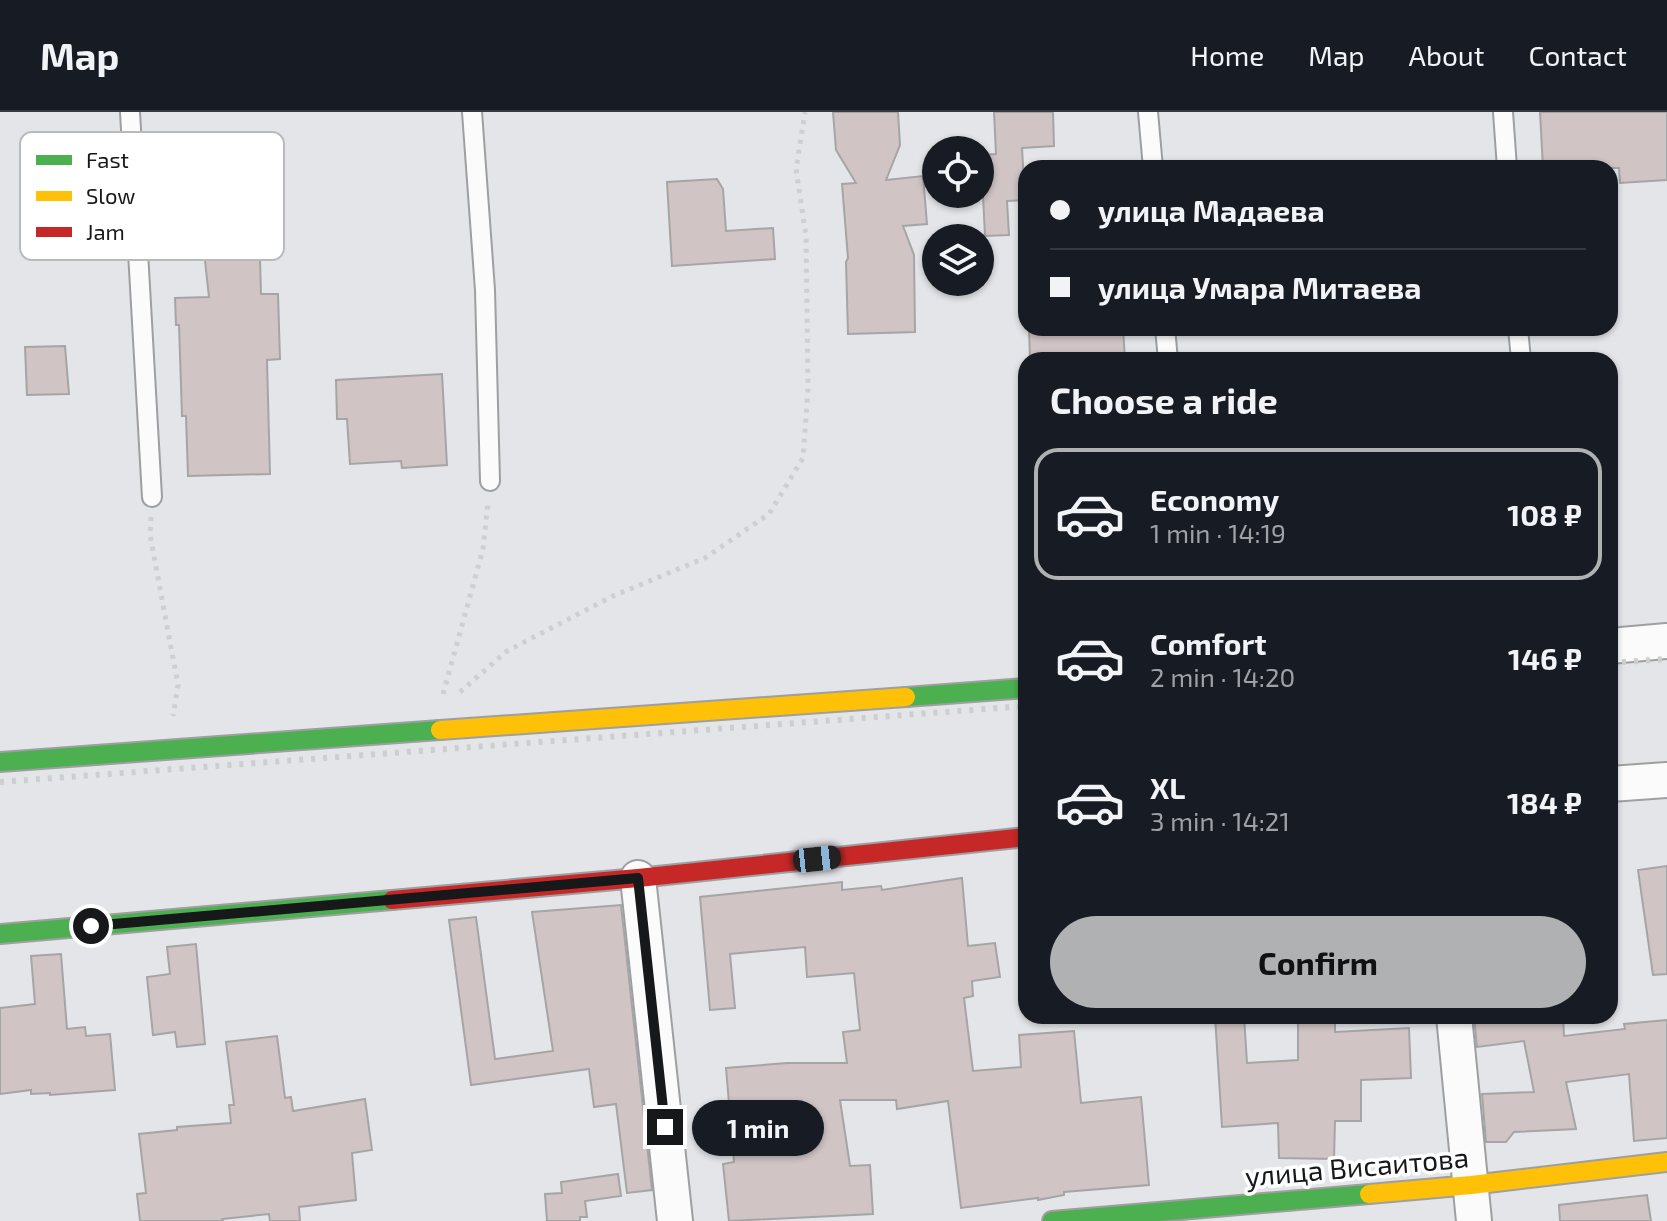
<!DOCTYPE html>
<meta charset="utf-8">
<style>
body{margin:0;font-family:"Exo 2",sans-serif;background:#20242c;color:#f1f3f6;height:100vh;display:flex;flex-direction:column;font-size:30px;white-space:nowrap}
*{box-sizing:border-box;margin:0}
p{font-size:26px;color:#9ea1a6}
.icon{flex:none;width:44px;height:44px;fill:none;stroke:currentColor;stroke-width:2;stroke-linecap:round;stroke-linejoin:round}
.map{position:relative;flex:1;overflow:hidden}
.sheet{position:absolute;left:1018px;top:240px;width:600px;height:672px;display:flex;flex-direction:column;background:#171b24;border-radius:24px;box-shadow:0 2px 6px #0004}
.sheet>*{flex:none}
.guide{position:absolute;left:1018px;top:48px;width:600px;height:176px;border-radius:24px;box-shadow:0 2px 6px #0004;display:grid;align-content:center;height:176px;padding:0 32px;background:#171b24}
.fabs{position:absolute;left:922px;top:24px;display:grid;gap:16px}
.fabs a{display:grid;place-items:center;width:72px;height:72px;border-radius:50%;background:#171b24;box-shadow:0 2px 6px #0004;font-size:40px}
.end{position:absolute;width:36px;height:36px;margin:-18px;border:10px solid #17181a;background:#fff;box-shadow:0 0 0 4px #fff}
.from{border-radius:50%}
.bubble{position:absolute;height:56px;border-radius:28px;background:#171b24;box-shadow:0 2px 6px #0004;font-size:26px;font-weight:700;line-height:56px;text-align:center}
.car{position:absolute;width:24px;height:48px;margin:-24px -12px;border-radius:10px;box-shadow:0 0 6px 2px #0007;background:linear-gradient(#222 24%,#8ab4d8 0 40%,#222 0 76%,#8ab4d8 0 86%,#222 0)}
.guide b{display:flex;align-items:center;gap:28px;height:76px;font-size:30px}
.guide b+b{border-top:2px solid #363941}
.guide i{width:20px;height:20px;background:#f1f3f6}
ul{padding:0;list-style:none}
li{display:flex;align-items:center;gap:24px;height:132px;margin:0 16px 12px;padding:0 16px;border:4px solid transparent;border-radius:24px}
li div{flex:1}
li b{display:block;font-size:30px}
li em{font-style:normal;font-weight:700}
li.current{border-color:#afb1b3}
li>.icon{width:72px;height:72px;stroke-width:1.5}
h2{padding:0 32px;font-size:36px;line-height:96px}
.primary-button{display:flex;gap:16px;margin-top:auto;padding:16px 32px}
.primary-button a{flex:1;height:92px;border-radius:48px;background:#afb1b3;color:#111;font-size:32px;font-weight:700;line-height:92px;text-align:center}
header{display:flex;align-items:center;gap:48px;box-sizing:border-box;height:112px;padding:0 40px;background:#171b24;border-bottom:2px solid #363941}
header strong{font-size:38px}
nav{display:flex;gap:44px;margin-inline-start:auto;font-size:28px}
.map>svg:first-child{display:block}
</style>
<header>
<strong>Map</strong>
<nav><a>Home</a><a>Map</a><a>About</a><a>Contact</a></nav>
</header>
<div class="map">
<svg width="1667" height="1109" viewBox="0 0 1667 1109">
<rect width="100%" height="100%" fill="#e3e5e8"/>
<path fill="#d0c4c5" stroke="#a5a5a6" stroke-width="2" d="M 833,0 L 898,0 L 900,33 L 886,68 L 923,64 L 927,112 L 903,114 L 914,143 L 915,220 L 848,222 L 846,150 L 848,146 L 842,72 L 856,71 L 836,38 Z
M 994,0 L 1053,0 L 1054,34 L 1022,36 L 1025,88 L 1007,89 L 1009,123 L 985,124 L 981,43 L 996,42 Z
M 1540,0 L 1667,0 L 1667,68 L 1620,71 L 1619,56 L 1543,56 Z
M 717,67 L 723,77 L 726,119 L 773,116 L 775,147 L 672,154 L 667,70 Z
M 258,77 L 261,182 L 278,182 L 280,247 L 267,248 L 270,362 L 188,364 L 186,304 L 182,304 L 179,213 L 176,213 L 175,186 L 209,185 L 202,122 L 175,123 L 174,93 L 214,92 L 214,78 Z
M 1029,216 L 1123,216 L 1125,248 L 1030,248 Z
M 65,234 L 69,282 L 27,283 L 25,235 Z
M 442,262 L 447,353 L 402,356 L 401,349 L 350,352 L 347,307 L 337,307 L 336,268 Z
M 1667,754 L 1667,862 L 1653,863 L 1638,758 Z
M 962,766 L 968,834 L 995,831 L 1000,865 L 972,869 L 973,884 L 964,886 L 973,959 L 1021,955 L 1019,923 L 1074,919 L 1081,991 L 1141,985 L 1149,1073 L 1064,1080 L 1064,1083 L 1038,1088 L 1038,1086 L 961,1096 L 948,989 L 897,997 L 896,988 L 840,988 L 850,1054 L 870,1053 L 873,1102 L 729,1109 L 723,1052 L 734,1050 L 726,956 L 787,951 L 847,951 L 843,920 L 860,918 L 854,861 L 807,865 L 805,835 L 730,842 L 735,896 L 710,898 L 700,785 L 842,770 L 842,778 L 881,774 L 882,778 Z
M 621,793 L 652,1078 L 627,1081 L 616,992 L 594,995 L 589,957 L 471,973 L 449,808 L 476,805 L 495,947 L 553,939 L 532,800 Z
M 196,832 L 205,932 L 177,935 L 175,920 L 153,923 L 147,865 L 170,862 L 167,835 Z
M 61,842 L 67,917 L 85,915 L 86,924 L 110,922 L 115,978 L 50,983 L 50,981 L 31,982 L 31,978 L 0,982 L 0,896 L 35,892 L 31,844 Z
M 1215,904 L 1244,904 L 1247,951 L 1298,948 L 1298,904 L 1335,904 L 1335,920 L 1409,916 L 1411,966 L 1361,968 L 1361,1009 L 1335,1009 L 1334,1047 L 1279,1046 L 1278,1011 L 1222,1015 Z
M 1474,904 L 1563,904 L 1564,924 L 1625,917 L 1624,912 L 1667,908 L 1667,1026 L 1634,1029 L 1629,962 L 1566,970 L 1576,1017 L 1514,1020 L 1506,1030 L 1486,1030 L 1482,982 L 1534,980 L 1524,929 L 1477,935 Z
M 277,924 L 285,986 L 291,985 L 293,999 L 365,987 L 372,1038 L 352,1041 L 356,1088 L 299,1095 L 300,1109 L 270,1109 L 269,1102 L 222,1107 L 223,1109 L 140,1109 L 137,1082 L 146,1081 L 139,1022 L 177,1018 L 177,1015 L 231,1011 L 229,993 L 234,993 L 226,930 Z
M 618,1062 L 621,1084 L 585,1089 L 587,1105 L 580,1105 L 580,1109 L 547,1109 L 545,1082 L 562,1081 L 561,1070 Z
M 1647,1083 L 1651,1109 L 1560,1109 L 1559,1093 Z"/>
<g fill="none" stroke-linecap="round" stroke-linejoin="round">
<defs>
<path id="lane" d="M 130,0 L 152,385
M 472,0 L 485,178 L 490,369
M 1148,0 L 1153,56
M 1503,0 L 1507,56
M 1165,216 L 1168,248
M 1518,216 L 1521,248"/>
<path id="street" d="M 1610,534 L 1667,529
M 1610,672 L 1667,668
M 638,766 L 675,1109
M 1454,904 L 1474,1109"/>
<path id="fast" d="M 906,585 L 1026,576
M 0,650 L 440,618
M 0,822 L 392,788
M 1052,1109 L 1369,1082"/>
<path id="slow" d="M 440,618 L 906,585
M 1369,1082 L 1471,1073 L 1667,1050"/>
<path id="jam" d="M 392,788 L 638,766 L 1026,725"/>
</defs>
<use href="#lane" stroke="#9d9fa1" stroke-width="22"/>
<use href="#street" stroke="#9d9fa1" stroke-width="38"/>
<use href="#fast" stroke="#9d9fa1" stroke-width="22"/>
<use href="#slow" stroke="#9d9fa1" stroke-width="22"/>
<use href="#jam" stroke="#9d9fa1" stroke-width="22"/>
<path stroke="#cfcfcf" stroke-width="5" stroke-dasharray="4 6" stroke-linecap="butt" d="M 151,405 L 150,423 L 178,573 L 173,604
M 460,580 L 507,539 L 613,484 L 705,446 L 769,402 L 803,346 L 808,277 L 806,124 L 796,57 L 805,0
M 443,582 L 483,437 L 488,390"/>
<use href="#lane" stroke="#fbfbfc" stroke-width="18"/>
<use href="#street" stroke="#fbfbfc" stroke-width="34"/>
<use href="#fast" stroke="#4caf50" stroke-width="18"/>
<use href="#slow" stroke="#ffc107" stroke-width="18"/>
<use href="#jam" stroke="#c62828" stroke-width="18"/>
<path stroke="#cecece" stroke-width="6" stroke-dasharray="4 8" stroke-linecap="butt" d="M 1610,551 L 1667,547
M 0,670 L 1026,594"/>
</g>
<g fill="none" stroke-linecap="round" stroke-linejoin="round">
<path stroke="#17181a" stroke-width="10" d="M 91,814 L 638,766 L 665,1015"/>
</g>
<g text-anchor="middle" stroke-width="7" stroke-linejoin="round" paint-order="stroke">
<g font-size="28" fill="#17181a" stroke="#fff">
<text transform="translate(1357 1055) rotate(-5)" y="10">улица Висаитова</text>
</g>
</g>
<rect x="20" y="20" width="264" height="128" rx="12" fill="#fff" stroke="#b9baba" stroke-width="2"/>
<rect x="36" y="43" width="36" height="10" fill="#4caf50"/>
<rect x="36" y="79" width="36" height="10" fill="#ffc107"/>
<rect x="36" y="115" width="36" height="10" fill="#c62828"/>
<g font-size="22" fill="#17181a">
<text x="86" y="56">Fast</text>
<text x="86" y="92">Slow</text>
<text x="86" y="128">Jam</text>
</g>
</svg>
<div class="fabs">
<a><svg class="icon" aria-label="locate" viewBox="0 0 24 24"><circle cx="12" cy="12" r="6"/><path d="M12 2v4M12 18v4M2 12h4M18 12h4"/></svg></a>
<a><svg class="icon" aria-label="layers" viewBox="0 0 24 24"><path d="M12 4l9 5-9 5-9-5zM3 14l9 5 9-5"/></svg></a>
</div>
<i class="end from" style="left:91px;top:814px"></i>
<i class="end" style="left:665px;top:1015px"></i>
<div class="bubble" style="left:692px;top:988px;width:132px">1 min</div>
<i class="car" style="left:817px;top:747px;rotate:84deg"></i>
<div class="guide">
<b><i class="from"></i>улица Мадаева</b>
<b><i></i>улица Умара Митаева</b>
</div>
<section class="sheet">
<h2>Choose a ride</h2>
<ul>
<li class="current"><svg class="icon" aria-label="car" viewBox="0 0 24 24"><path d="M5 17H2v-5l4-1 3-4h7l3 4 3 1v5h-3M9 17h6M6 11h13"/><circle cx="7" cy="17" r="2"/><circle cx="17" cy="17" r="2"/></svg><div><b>Economy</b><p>1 min · 14:19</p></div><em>108 ₽</em></li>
<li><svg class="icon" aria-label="car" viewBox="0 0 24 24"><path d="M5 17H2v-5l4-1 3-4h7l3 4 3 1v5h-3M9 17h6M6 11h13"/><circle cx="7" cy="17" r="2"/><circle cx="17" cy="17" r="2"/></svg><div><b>Comfort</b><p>2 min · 14:20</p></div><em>146 ₽</em></li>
<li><svg class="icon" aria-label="car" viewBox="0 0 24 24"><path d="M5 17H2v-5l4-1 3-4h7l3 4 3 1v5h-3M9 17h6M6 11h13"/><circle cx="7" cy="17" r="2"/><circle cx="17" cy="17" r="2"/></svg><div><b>XL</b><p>3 min · 14:21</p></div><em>184 ₽</em></li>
</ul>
<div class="primary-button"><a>Confirm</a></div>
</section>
</div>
